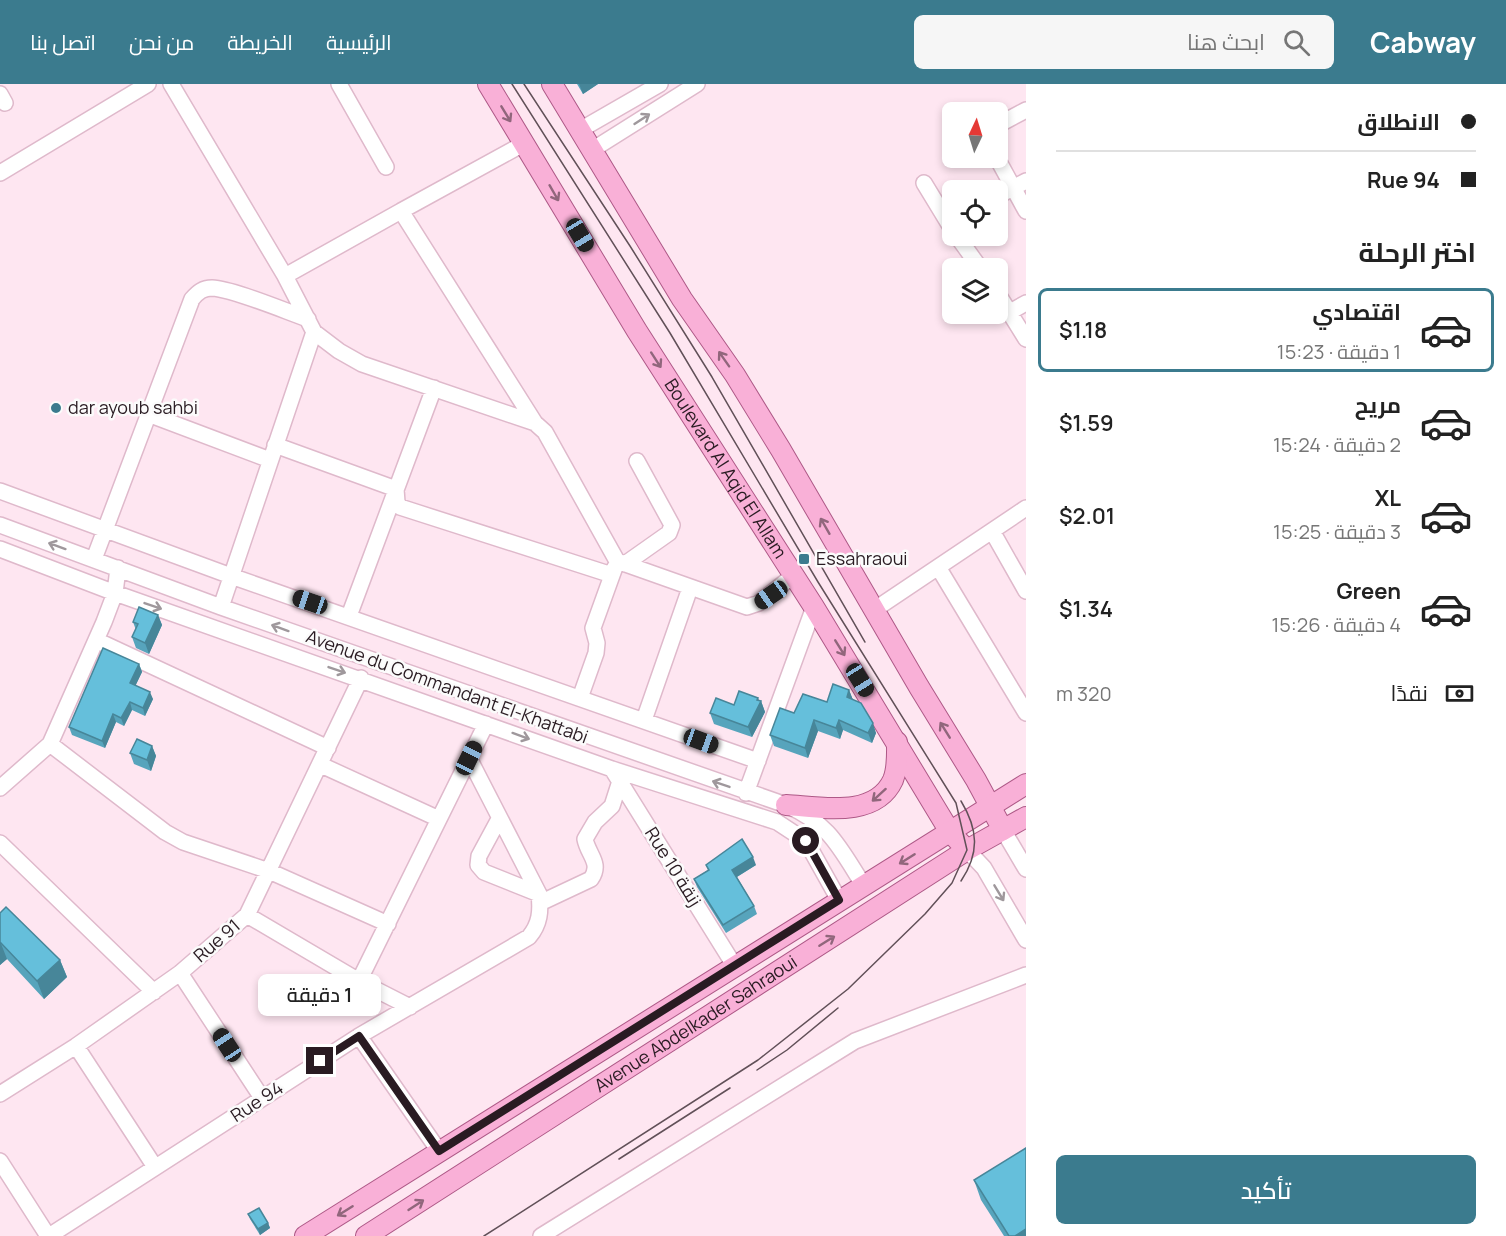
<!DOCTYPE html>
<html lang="ar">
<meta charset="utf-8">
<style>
body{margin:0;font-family:Manrope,Cairo,sans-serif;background:#f6f6f6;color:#222;direction:rtl;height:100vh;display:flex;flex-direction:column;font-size:22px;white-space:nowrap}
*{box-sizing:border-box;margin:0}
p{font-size:20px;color:#767676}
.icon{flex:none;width:33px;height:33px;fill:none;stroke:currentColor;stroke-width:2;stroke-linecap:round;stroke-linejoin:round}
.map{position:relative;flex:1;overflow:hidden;direction:ltr}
.drawer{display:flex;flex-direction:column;background:#fff;width:480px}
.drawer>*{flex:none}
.top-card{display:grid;align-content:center;height:132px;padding:0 30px;background:#fff}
.needle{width:39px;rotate:4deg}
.fabs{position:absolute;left:942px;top:18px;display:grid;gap:12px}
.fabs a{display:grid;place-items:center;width:66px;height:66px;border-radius:9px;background:#fff;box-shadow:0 3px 9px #0003;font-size:30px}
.end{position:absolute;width:27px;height:27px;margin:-14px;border:8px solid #291b22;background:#fff;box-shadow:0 0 0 3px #fff}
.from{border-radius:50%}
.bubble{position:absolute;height:42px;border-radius:9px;background:#fff;box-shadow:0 3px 9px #0003;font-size:20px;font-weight:600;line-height:42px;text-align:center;direction:rtl}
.car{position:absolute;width:18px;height:36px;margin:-18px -9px;border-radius:8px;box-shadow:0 0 4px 2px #0007;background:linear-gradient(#222 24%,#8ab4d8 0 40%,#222 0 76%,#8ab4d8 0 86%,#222 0)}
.top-card b{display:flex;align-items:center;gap:21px;height:57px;font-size:22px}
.top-card b+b{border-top:2px solid #e0e0e0}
.top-card i{width:15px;height:15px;background:#222}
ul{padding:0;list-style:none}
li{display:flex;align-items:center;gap:18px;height:84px;margin:0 12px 9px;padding:0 18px;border:3px solid transparent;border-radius:9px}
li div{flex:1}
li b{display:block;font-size:22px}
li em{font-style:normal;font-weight:600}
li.current{border-color:#3b7b8e}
li>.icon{width:54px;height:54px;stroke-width:1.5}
h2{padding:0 30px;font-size:27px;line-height:72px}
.pay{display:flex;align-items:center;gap:15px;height:66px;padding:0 30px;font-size:22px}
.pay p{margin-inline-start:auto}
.primary-button{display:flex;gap:12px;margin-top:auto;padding:12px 30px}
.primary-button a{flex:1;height:69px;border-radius:9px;background:#3b7b8e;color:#fff;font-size:24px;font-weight:600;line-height:69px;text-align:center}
header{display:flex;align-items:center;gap:36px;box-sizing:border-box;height:84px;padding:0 30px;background:#3b7b8e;color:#fff}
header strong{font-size:28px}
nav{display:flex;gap:33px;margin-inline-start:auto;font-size:21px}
.search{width:420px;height:54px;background:#f6f6f6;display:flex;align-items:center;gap:15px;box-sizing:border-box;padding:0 21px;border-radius:9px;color:#767676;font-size:22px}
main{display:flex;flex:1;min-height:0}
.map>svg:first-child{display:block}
</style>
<header>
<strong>Cabway</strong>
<div class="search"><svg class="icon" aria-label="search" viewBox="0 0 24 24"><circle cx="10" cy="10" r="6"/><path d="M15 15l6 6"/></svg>ابحث هنا</div>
<nav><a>الرئيسية</a><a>الخريطة</a><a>من نحن</a><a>اتصل بنا</a></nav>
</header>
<main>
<section class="drawer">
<div class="top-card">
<b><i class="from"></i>الانطلاق</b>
<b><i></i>Rue 94</b>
</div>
<h2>اختر الرحلة</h2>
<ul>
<li class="current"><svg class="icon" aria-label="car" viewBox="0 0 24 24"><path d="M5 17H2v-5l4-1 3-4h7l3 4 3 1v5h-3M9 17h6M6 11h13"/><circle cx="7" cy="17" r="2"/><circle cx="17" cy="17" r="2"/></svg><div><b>اقتصادي</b><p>1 دقيقة · 15:23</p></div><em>$1.18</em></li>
<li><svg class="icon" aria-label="car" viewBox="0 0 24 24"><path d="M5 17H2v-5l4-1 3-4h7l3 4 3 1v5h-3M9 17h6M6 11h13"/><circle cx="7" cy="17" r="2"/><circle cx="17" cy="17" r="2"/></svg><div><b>مريح</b><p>2 دقيقة · 15:24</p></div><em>$1.59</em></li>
<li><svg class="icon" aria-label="car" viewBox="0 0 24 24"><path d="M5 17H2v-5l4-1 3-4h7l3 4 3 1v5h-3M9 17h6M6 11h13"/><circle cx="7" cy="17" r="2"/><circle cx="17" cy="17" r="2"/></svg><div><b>XL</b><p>3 دقيقة · 15:25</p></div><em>$2.01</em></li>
<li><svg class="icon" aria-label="car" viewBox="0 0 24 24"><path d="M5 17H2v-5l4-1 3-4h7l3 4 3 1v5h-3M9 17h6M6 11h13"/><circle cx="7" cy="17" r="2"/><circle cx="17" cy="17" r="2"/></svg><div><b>Green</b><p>4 دقيقة · 15:26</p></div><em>$1.34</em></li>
</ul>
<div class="pay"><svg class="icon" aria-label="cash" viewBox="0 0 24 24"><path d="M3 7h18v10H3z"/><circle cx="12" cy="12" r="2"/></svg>نقدًا<p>320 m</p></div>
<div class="primary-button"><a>تأكيد</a></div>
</section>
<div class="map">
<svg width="1026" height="1152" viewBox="0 0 1026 1152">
<rect width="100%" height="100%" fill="#fee6f1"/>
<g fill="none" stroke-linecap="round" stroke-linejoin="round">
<defs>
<path id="minor" d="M 171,0 L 285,192 L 314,248 L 339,267 L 362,280 L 535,339 L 545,348 L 617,477 L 747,523 L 759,519 L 794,491
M 339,0 L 386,83
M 0,10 L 5,19
M 998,41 L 1026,26
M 580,46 L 660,0
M 592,66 L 697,0
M 997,74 L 1026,127
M 0,89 L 148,0
M 924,99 L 952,145
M 998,112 L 1026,97
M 401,127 L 525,59
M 957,152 L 980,184
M 285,192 L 401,127 L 535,339
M 998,210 L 1026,255
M 1010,228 L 1026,219
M 148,330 L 270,376
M 275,361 L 396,405 L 397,418 L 400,423 L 612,491
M 0,407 L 231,492 L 758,677
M 0,441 L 221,523 L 786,721 C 830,740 839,763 864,802
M 992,447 L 1026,507
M 0,465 L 115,509 L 612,685 L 777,738 L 806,757 L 839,816
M 94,475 L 192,215 C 198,208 203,204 212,204 C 233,205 285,227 308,235
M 625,480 L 669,449 L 672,441 L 637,377
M 938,483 L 1026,629
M 221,523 L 314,248
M 874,526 L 1026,424
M 349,532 L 434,304
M 96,556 L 328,664
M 580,614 L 596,569 L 597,559 L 593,544 L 615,483
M 644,636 L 690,504
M 50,660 L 165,748 L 183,758 L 269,787 L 388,840
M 321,681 L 439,735
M 612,685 L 734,881
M 0,704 L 50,660 L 104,538 L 115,509 L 118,484
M 746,709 L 814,523
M 499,735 L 479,772 L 478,781 L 484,788 L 539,810
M 1003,746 L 1026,785
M 0,759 L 154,908
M 967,766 L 984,784 L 1026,856
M 540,819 L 591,795 C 602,779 588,771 585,755 L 595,738 L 612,722 L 620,697
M 247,831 L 359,897 L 410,923
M 180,889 L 262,1014
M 359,897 L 486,640
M 359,952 L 439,1067
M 76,962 L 155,1083
M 0,1010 L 76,962 L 180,889 L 247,831 L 361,594
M 0,1077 L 48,1152
M 49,1152 L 359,952 L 529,853 C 540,840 541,827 539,810 L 469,674
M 541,1152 L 855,957 L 1026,891"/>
<g id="major">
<path id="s1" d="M 488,0 L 637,247 L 814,523 L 950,748 L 967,766"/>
<path d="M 552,0 L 682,215 L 735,291 L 781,366 L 919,603 L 976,696 L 1003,746"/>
<path d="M 786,721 C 820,723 875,735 893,696 C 898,684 897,671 897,658"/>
<path d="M 305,1152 L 1026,700"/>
<path id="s2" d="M 366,1152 L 967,766 L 1026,733"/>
</g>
</defs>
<use href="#minor" stroke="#dfb9cb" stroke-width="18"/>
<use href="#major" stroke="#ae5987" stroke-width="22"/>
<use href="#minor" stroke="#fff" stroke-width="15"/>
<use href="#major" stroke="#f9b0d7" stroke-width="20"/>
<path stroke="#615058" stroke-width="1.5" d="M 524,0 L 630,162 L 712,293 L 865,558
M 961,717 C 978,745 980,769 961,797
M 757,986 L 787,966 L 838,924
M 619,1075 L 730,1004
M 484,1152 L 758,976 L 848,905 L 925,830 L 952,799 L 967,766 L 956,719 L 818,498 L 670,249 L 512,0"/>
</g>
<path fill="#57a4bc" d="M 577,0 L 598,0 L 583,10 Z
M 158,531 L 162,541 L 149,570 L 136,564 L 132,553 L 136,546 L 133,538 Z
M 139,580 L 142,588 L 135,602 L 153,615 L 145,632 L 132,626 L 124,642 L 116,638 L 105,664 L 72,651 L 69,643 Z
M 849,606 L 853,616 L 876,649 L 872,659 L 843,646 L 840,655 L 818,647 L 808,674 L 774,662 L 770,651 Z
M 759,617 L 761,617 L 765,628 L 752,653 L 714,640 L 710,629 L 734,621 Z
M 152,662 L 156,672 L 151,687 L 134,680 L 130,669 Z
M 706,781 L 756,781 L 737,793 L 754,822 L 757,830 L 726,849 L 697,803 L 694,795 L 708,786 Z
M 0,829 L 60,876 L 67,893 L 44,915 L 7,875 L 0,881 Z
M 974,1096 L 1026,1152 L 1004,1152 L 981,1116 Z
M 248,1130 L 268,1139 L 270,1144 L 260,1151 L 250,1135 Z"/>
<path fill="#478699" d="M 579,0 L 598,0 L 583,10 Z
M 158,531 L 162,541 L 149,570 L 145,559 Z
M 139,580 L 142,588 L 133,607 L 130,599 Z
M 849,606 L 853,616 L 847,613 Z
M 150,608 L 153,615 L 145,632 L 143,624 Z
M 758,614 L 760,619 L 761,617 L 765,628 L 752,653 L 748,643 Z
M 130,618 L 132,626 L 124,642 L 121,634 Z
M 113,630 L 116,638 L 105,664 L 102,657 Z
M 814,636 L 818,647 L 808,674 L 805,664 Z
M 839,636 L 843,646 L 840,655 L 836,644 Z
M 873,639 L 876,649 L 872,659 L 868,649 Z
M 152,662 L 156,672 L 151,687 L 147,676 Z
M 753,773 L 756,781 L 735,794 L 732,786 Z
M 0,857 L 7,875 L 0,881 Z
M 60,876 L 67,893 L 44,915 L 37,897 Z
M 268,1139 L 270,1144 L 260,1151 L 258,1145 Z
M 1026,1145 L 1026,1152 L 1015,1152 Z"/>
<path fill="#65bfdb" stroke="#478699" stroke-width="1.5" d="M 139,523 L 158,531 L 145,559 L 132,553 L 138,540 L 133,538 Z
M 103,564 L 139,580 L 130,599 L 150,608 L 143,624 L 130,618 L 121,634 L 113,630 L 102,657 L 69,643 Z
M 833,600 L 849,606 L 847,613 L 861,619 L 873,639 L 868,649 L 839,636 L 836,644 L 814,636 L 805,664 L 770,651 L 780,624 L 794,629 L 803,610 L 827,618 Z
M 739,607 L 758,614 L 757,616 L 761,617 L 748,643 L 710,629 L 716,614 L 734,621 Z
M 137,655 L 152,662 L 147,676 L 130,669 Z
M 742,755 L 753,773 L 732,786 L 754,822 L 723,841 L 694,795 L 709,786 L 706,781 Z
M 6,823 L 60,876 L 37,897 L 0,858 L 0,829 Z
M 1026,1064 L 1026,1145 L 1015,1152 L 1009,1152 L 974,1096 Z
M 259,1124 L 268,1139 L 258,1145 L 248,1130 Z"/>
<defs><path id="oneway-shaft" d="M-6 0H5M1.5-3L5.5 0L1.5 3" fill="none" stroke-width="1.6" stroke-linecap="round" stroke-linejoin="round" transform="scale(1.5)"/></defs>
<g stroke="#91667c">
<use href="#oneway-shaft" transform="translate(506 30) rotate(59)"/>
<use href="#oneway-shaft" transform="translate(554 109) rotate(60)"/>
<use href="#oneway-shaft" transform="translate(724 275) rotate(-125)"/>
<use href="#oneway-shaft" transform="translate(656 276) rotate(57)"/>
<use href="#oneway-shaft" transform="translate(825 442) rotate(-120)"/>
<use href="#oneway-shaft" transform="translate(840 564) rotate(58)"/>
<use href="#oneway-shaft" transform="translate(945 646) rotate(-122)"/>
<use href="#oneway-shaft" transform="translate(879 711) rotate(138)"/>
<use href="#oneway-shaft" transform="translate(907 775) rotate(148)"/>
<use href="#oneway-shaft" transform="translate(827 857) rotate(-32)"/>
<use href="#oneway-shaft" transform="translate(416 1121) rotate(-33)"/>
<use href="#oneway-shaft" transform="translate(345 1127) rotate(148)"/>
</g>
<g stroke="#9f989c">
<use href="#oneway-shaft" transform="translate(642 35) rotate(-33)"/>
<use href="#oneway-shaft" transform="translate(57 462) rotate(-160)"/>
<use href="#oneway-shaft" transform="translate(153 522) rotate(19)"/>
<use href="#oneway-shaft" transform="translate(280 544) rotate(-160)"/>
<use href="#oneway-shaft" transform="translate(337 586) rotate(19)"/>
<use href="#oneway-shaft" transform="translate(521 652) rotate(20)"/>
<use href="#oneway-shaft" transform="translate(721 700) rotate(-161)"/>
<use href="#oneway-shaft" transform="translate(999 809) rotate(59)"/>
</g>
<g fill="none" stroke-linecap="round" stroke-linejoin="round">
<path stroke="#291b22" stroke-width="8" d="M 320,977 L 359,952 L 439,1067 L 839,816 L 806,757"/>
</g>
<g fill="#3b7b8e" stroke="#fbfbfb" stroke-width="2">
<circle cx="56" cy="324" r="6"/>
<rect x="798" y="469" width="12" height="12" rx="3"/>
</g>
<g text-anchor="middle" stroke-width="5" stroke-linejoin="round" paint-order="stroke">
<g font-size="18" fill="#291b22" stroke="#fbfbfb" text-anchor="start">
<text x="68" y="330">dar ayoub sahbi</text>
<text x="816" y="481">Essahraoui</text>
</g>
<g font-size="18" fill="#291b22" stroke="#fbfbfb">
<text dy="6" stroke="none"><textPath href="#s1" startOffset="452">Boulevard Al Aqid El Allam</textPath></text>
<text transform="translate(447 603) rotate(20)" y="6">Avenue du Commandant El-Khattabi</text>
<text transform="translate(673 783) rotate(58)" y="6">Rue 10 زنقة</text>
<text transform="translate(217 857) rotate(-41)" y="6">Rue 91</text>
<text dy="6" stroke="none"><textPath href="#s2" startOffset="392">Avenue Abdelkader Sahraoui</textPath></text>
<text transform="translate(257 1018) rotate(-33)" y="6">Rue 94</text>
</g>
</g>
</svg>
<div class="fabs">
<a><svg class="needle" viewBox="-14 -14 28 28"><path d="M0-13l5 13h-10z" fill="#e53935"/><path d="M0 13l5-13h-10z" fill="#767676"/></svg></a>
<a><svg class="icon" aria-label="locate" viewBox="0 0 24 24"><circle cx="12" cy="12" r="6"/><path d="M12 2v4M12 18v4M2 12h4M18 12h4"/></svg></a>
<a><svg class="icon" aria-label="layers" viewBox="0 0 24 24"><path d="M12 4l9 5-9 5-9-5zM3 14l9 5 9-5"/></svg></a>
</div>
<i class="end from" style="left:806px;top:757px"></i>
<i class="end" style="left:320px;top:977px"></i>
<div class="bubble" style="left:258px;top:890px;width:123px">1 دقيقة</div>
<i class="car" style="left:580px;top:151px;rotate:149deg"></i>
<i class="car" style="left:771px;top:511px;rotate:235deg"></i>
<i class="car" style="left:310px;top:518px;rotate:289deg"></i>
<i class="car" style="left:860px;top:596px;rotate:148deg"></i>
<i class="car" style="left:701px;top:657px;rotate:110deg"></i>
<i class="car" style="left:469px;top:674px;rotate:26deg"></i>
<i class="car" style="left:227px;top:961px;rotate:327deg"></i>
</div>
</main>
